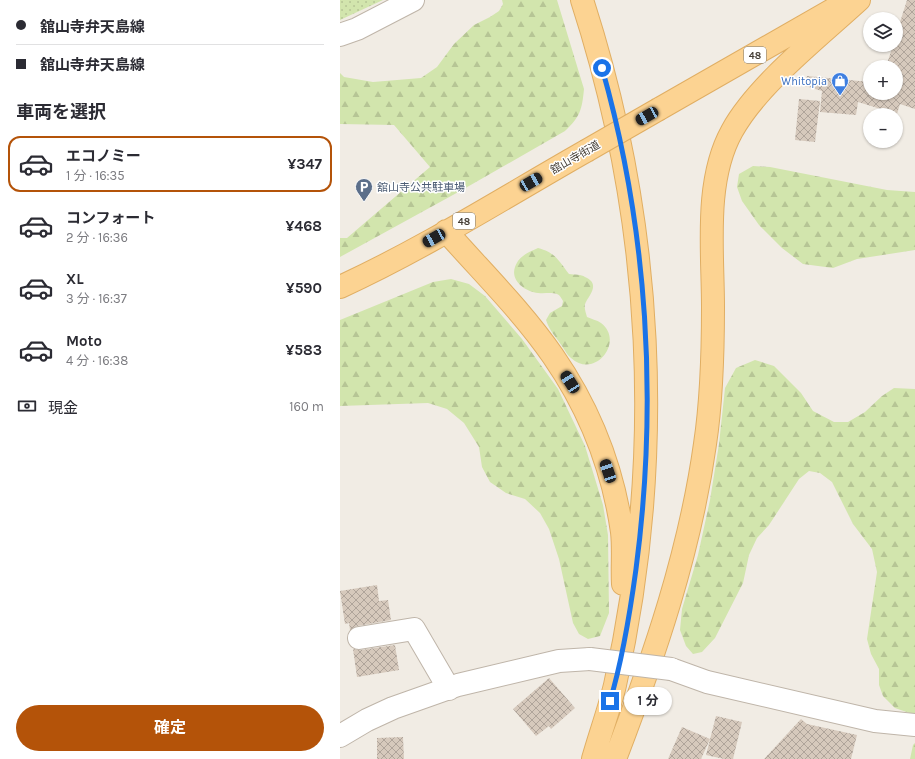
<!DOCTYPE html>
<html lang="ja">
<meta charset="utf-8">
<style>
body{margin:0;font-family:Karla,"Noto Sans JP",sans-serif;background:#f7f7f7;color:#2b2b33;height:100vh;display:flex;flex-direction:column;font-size:15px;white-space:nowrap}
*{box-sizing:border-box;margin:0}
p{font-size:13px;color:#7c7c81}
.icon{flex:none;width:22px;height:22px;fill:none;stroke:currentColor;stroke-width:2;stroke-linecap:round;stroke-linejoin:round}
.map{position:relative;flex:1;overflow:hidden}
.panel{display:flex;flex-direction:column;background:#fff;width:340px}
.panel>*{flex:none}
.guide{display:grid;align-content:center;height:88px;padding:0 16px;background:#fff}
.buttons{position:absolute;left:523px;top:12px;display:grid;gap:8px}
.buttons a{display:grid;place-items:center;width:40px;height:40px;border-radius:50%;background:#fff;box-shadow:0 1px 3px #0004;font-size:20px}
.end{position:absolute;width:18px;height:18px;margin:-9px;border:5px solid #1a73e8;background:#fff;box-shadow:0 0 0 2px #fff}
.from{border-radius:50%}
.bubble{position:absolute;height:28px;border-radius:14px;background:#fff;box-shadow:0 1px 3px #0004;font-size:13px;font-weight:700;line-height:28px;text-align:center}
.car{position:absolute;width:12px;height:24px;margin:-12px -6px;border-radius:5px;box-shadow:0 0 3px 1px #0007;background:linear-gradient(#222 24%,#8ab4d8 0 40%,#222 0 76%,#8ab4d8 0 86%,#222 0)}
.guide b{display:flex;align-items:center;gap:14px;height:38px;font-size:15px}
.guide b+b{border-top:1px solid #e1e1e2}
.guide i{width:10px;height:10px;background:#2b2b33}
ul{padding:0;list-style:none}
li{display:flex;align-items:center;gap:12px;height:56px;margin:0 8px 6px;padding:0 8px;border:2px solid transparent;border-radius:12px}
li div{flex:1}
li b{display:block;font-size:15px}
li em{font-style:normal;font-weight:700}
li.selected{border-color:#b45309}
li>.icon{width:36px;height:36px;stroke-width:1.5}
h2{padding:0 16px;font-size:18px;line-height:48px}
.pay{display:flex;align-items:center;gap:10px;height:44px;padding:0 16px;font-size:15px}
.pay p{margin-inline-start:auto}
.button{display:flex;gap:8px;margin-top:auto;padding:8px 16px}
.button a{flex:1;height:46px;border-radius:24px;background:#b45309;color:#fff;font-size:16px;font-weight:700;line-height:46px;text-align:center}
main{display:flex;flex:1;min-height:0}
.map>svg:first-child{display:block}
</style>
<main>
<section class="panel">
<div class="guide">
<b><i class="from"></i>舘山寺弁天島線</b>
<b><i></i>舘山寺弁天島線</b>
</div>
<h2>車両を選択</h2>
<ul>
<li class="selected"><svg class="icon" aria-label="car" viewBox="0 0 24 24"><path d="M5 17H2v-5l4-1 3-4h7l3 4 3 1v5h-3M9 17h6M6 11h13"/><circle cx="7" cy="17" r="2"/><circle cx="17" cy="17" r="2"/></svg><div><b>エコノミー</b><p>1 分 · 16:35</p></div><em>¥347</em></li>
<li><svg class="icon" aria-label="car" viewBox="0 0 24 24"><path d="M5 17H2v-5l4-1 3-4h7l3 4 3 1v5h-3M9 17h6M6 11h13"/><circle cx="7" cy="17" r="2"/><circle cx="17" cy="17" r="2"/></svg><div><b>コンフォート</b><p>2 分 · 16:36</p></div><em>¥468</em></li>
<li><svg class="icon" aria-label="car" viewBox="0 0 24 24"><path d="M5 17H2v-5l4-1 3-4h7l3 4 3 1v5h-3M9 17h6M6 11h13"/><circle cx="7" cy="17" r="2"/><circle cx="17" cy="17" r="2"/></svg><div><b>XL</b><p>3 分 · 16:37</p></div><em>¥590</em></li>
<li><svg class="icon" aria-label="car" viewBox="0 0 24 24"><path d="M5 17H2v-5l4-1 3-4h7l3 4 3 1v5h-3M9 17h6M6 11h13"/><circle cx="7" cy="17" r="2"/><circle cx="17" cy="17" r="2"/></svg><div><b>Moto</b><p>4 分 · 16:38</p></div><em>¥583</em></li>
</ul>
<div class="pay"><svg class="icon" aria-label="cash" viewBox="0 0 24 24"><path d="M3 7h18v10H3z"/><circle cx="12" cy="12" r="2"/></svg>現金<p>160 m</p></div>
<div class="button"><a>確定</a></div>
</section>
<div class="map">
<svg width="575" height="759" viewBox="0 0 575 759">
<defs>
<pattern id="green-dots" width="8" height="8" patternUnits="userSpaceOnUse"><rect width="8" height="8" fill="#d2e5ad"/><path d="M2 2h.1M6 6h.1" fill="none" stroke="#b6c595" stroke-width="1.8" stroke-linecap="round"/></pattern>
<pattern id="forest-firs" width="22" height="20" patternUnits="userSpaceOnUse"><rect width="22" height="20" fill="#d2e5ad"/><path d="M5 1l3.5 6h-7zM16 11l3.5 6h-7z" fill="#b6c595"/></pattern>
<pattern id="building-cross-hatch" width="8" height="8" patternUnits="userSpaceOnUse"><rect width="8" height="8" fill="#d6c9bc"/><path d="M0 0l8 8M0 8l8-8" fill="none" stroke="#afa49a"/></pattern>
</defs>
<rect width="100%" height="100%" fill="#f1ece4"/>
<path fill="url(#green-dots)" d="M 0,0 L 43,0 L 0,20 Z"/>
<path fill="url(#forest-firs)" d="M 162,0 L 217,0 L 244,89 C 242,110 240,117 225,131 L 122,190 L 0,257 L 0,238 L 7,238 L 90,167 L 54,125 L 0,124 L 0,73 L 4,77 L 33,82 L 81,78 L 97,67 L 114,44 L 134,25 L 150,17 L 159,11 L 163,4 Z
M 413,166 L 430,167 L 547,190 L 575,192 L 575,250 L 517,259 L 493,268 L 463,264 L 442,248 L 419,225 L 402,201 L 397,187 L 399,174 Z
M 198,248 C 216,253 218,260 229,274 C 235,275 241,274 245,277 C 261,284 249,295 245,304 C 244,308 246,313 247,317 C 251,319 257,320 261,323 C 285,341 255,380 231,358 C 227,355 225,350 222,346 C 216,337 209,330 206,320 L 210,313 L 222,306 L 223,301 C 221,298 220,295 217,294 C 210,292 205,294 198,293 C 186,292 170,281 175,267 C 179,256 187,253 198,248 Z
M 111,279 L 129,284 L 145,296 L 182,339 L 218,389 L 245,446 L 263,505 L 268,535 L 269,613 L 260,636 L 248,639 L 239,634 L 233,623 L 219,559 L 209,529 L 200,513 L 185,499 L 166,493 L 150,482 L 142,467 L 139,447 L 124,423 L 107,409 L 88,403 L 0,406 L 0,320 L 93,282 Z
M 415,360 L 434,366 L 461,393 L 473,411 L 494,422 L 508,422 L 525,412 L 542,396 L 554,388 L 575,389 L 575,715 L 555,708 L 543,696 L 539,685 L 539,669 L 531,654 L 527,639 L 537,572 L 532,549 L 513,524 L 492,482 L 480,473 L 469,471 L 459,479 L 429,525 L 417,538 L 409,555 L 403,583 L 375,638 L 362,652 L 353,654 L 346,646 L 340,630 L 342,609 L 358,555 L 370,500 L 379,444 L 385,388 L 396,368 Z
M 575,743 L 575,759 L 570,759 L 573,745 Z"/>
<path fill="url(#building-cross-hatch)" d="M 567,0 L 575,0 L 575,109 L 560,104 L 557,114 L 518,102 L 516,115 L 480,112 L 482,91 L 465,86 L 467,76 L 530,82 L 530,93 L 556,93 L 556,67 L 546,67 L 553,45 L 556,45 L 556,35 Z
M 459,99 L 480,101 L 475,142 L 455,140 Z
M 37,585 L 39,601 L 48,600 L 51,620 L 17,626 L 10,630 L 9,623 L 5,624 L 0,591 Z
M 55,645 L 59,670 L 17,677 L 13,649 L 21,650 Z
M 209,678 L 235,708 L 211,729 L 209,726 L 196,736 L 173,709 Z
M 376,716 L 402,722 L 393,759 L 384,759 L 366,755 Z
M 461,719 L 467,724 L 517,735 L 511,759 L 424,759 Z
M 342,727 L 370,739 L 361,759 L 328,759 Z
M 63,737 L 64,759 L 37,759 L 37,738 Z"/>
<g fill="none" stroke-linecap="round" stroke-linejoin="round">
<defs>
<path id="minor" d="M 0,35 L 17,29 L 73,0
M 19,638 L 74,629 L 109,689
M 331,669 L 367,682 L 535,721 L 575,725
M 0,736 L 27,720 L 53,708 L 118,685 L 219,661 L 250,659"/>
<path id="major" d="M 242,0 C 314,222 326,457 275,685 C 269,710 260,734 253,759
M 319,109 L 499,6
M 106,231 C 142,272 182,311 213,356 C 249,408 273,469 282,532 C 284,549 282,567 283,584
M 0,287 C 85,248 165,197 246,151
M 275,759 C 314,657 350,552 365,444 C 372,398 373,352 373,307 C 373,251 364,181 392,131 C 417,85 480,36 519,0"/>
</defs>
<use href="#minor" stroke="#bfb5a9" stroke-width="24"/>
<use href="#major" stroke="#e0ae63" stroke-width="24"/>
<use href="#minor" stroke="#fff" stroke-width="22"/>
<use href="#major" stroke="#fcd392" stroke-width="22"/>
<defs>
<path id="minor-bridge" d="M 250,659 L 331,669"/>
<path id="major-bridge" d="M 246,151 L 319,109"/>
</defs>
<use href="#minor-bridge" stroke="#bfb5a9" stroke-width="24" stroke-linecap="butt"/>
<use href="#major-bridge" stroke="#e0ae63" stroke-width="24" stroke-linecap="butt"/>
<use href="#minor-bridge" stroke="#fff" stroke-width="22"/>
<use href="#major-bridge" stroke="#fcd392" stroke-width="22"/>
</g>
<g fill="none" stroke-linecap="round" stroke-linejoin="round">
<path stroke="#1a73e8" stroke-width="5" d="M 262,68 C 308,230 318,402 296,569 C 290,613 283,658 270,701"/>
</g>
<defs>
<symbol id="shop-pin" viewBox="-11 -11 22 30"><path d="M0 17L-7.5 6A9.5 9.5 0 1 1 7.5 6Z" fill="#3f7fe0" stroke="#fff"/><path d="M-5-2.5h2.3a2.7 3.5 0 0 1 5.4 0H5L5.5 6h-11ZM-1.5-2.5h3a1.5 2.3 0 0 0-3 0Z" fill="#fff"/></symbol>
<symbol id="parking-pin" viewBox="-11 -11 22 30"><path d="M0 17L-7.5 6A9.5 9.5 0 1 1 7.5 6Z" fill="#5c6f8a" stroke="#fff"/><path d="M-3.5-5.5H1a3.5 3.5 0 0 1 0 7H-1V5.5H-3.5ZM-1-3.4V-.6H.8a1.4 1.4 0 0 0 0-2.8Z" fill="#fff"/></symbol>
</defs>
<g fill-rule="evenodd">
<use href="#shop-pin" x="490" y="71" width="20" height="27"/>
<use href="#parking-pin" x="14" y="177" width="20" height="27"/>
</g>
<g text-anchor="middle" stroke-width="3" stroke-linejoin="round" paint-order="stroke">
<g fill="#fff" stroke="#7b7671" stroke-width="1">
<rect x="404" y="47" width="22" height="16" rx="3"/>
<rect x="113" y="213" width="22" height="16" rx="3"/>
</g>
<g font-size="10" font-weight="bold" fill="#433c34">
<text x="415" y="59">48</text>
<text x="124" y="225">48</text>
</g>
<g font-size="11" fill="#366cbe" stroke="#fff" text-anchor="end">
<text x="487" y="85">Whitopia</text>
</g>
<g font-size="11" fill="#433c34" stroke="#fff">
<text transform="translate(235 157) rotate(-30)" y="4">舘山寺街道</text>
</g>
<g font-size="11" fill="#4e5e75" stroke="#fff" text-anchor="start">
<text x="37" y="191">舘山寺公共駐車場</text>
</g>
</g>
</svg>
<div class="buttons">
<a><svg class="icon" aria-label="layers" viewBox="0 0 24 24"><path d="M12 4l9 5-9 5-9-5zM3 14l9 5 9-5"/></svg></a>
<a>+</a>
<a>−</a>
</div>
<i class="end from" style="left:262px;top:68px"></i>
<i class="end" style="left:270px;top:701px"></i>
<div class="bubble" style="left:284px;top:687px;width:48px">1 分</div>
<i class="car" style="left:307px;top:116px;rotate:241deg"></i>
<i class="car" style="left:191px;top:182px;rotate:60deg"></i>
<i class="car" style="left:94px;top:238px;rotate:241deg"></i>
<i class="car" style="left:230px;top:382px;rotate:327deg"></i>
<i class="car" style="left:268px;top:471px;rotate:341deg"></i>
</div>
</main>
